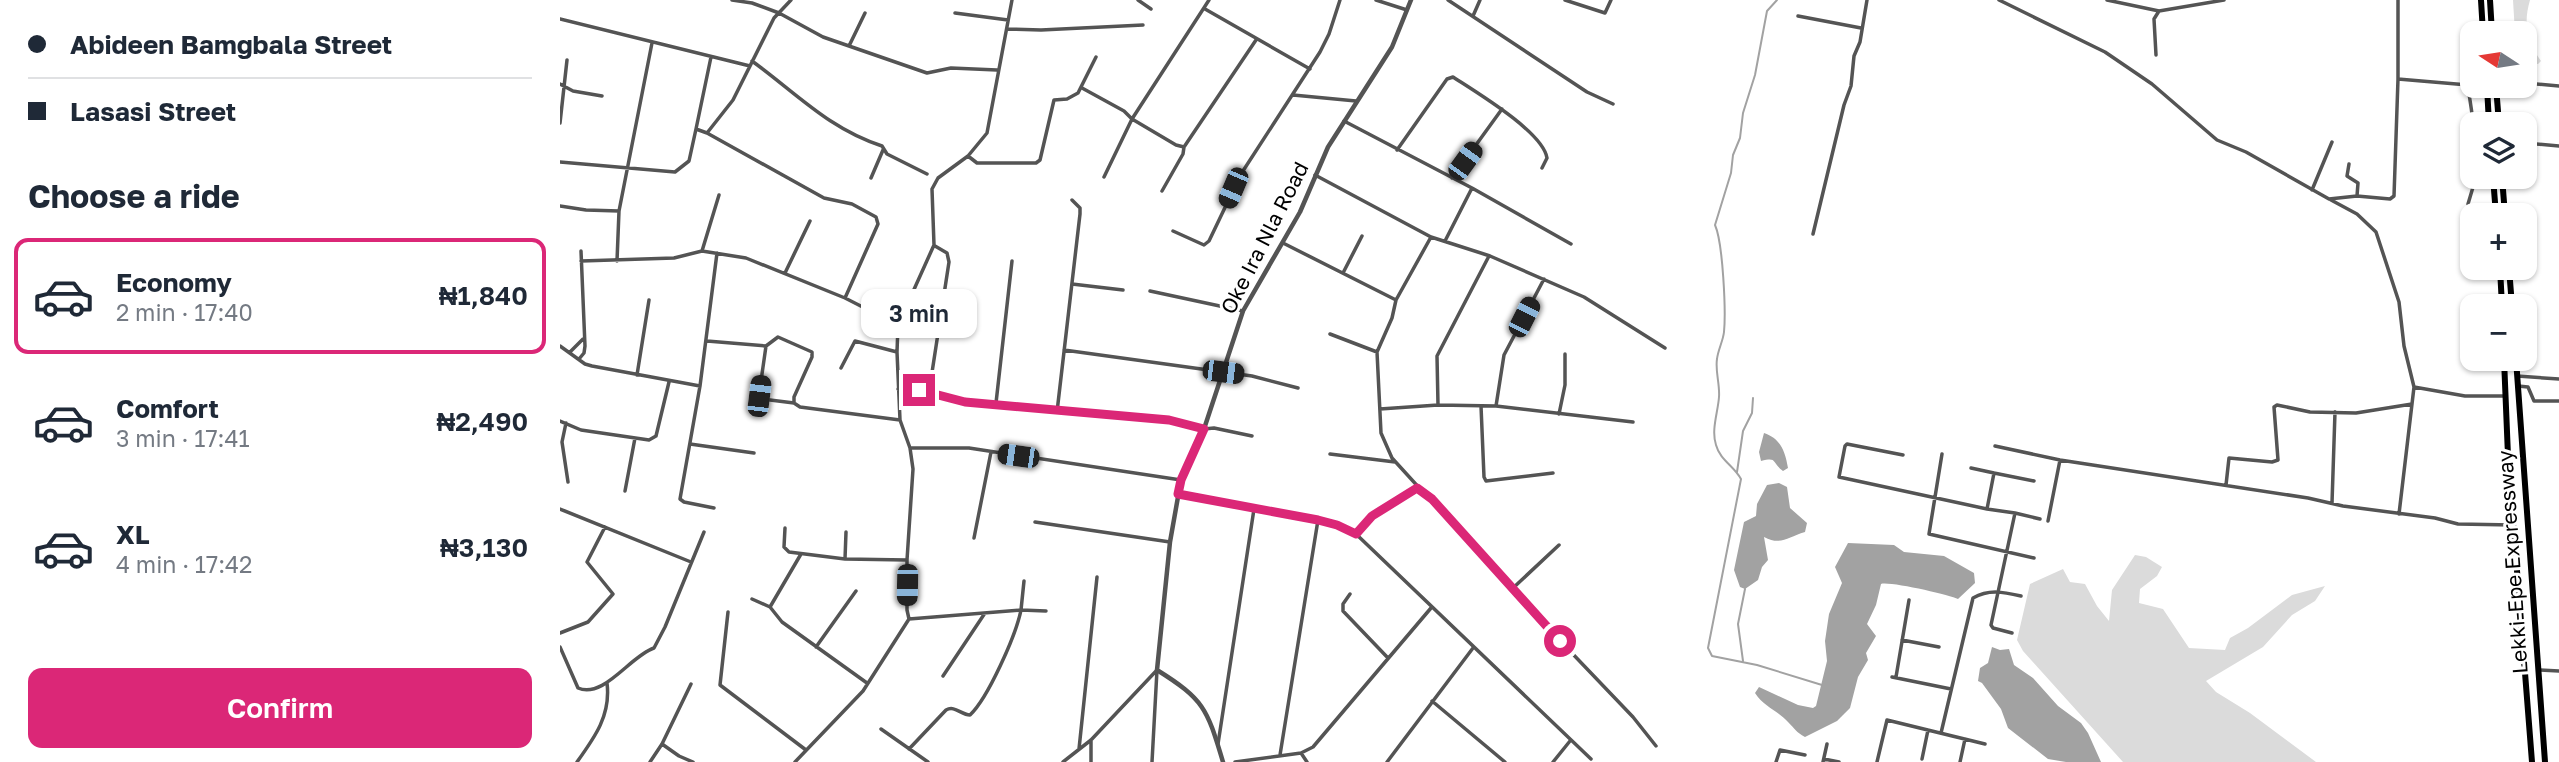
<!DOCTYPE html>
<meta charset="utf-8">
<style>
body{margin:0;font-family:"Golos Text",sans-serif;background:#f2f2f3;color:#1f2937;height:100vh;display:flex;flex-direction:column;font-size:26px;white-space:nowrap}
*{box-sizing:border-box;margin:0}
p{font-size:23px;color:#747a83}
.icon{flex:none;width:38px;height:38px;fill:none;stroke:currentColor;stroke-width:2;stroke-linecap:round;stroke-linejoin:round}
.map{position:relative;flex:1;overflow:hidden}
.drawer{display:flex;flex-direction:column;background:#fff;width:560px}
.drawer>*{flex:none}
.hud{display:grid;align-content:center;height:154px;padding:0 28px;background:#fff}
.needle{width:46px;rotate:282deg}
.fabs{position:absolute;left:1900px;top:21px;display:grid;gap:14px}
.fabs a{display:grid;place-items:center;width:77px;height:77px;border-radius:14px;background:#fff;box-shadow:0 2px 5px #0004;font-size:35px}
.end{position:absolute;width:32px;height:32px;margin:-16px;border:9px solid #db2777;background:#fff;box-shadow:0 0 0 4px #fff}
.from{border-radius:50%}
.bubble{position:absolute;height:49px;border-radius:14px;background:#fff;box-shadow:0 2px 5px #0004;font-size:23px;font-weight:600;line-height:49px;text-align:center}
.car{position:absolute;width:21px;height:42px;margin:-21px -10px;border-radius:9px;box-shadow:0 0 5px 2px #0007;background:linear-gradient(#222 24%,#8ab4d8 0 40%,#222 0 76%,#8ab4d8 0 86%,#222 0)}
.hud b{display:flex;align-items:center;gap:24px;height:66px;font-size:26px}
.hud b+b{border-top:2px solid #e0e1e3}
.hud i{width:18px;height:18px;background:#1f2937}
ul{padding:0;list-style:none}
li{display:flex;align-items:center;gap:21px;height:116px;margin:0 14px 10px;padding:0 14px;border:4px solid transparent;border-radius:14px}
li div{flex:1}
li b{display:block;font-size:26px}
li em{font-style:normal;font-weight:600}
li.current{border-color:#db2777}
li>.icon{width:63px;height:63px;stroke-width:1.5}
h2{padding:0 28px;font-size:32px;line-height:84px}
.button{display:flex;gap:14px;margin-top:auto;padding:14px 28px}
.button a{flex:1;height:80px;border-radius:14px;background:#db2777;color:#fff;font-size:28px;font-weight:600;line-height:80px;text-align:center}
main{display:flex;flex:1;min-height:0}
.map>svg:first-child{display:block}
</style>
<main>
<section class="drawer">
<div class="hud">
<b><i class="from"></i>Abideen Bamgbala Street</b>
<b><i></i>Lasasi Street</b>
</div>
<h2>Choose a ride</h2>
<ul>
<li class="current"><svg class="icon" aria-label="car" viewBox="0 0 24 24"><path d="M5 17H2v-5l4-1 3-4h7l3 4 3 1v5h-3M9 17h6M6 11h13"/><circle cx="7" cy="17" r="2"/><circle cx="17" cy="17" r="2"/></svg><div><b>Economy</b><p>2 min · 17:40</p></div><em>₦1,840</em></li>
<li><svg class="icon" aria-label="car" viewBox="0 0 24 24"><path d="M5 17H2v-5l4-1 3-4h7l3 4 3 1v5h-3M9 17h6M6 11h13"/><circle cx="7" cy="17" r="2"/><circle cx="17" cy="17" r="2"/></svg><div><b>Comfort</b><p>3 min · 17:41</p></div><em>₦2,490</em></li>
<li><svg class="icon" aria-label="car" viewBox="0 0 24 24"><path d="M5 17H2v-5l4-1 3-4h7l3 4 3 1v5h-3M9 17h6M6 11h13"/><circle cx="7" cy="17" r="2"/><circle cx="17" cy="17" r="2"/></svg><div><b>XL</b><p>4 min · 17:42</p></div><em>₦3,130</em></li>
</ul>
<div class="button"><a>Confirm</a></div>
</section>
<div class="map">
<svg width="1999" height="762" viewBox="0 0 1999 762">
<rect width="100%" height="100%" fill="#fff"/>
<path fill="#dbdbdb" d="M 1953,0 L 1970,0 C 1963,24 1967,41 1981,61 L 1978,64 L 1965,62 L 1965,33 L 1955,33 Z
M 1575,555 L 1586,557 L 1602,567 L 1597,576 L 1580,589 L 1579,603 L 1603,609 L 1629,648 L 1665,650 L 1670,638 L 1688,628 L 1732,595 L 1765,586 L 1755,601 L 1732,615 L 1703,647 L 1646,681 L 1656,692 L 1690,713 L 1756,762 L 1563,762 L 1463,651 L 1457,640 L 1470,584 L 1503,569 L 1510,582 L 1525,584 L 1537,606 L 1549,621 L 1552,590 Z"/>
<path fill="#a2a2a2" d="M 1204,433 C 1221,439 1225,451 1228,468 L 1223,471 C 1211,462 1218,457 1201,461 L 1199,452 Z
M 1219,483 L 1227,487 L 1230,508 L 1247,523 L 1245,532 C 1228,537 1221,546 1204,537 L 1208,560 L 1202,567 L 1198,580 L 1185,589 L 1180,587 L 1174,570 L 1184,522 L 1196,516 L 1197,504 L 1207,485 Z
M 1288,543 L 1334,545 L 1344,552 L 1384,556 L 1414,573 L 1415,583 L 1398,599 C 1390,595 1329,581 1321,584 L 1316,605 L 1307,624 L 1316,636 L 1306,653 L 1308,660 L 1298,677 L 1290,708 L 1277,721 L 1245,737 C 1236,732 1235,729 1228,722 C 1217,710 1204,707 1195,693 L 1199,687 L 1238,705 L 1253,708 L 1256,706 L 1267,661 L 1265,641 L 1269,614 L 1282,583 L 1275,567 Z
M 1432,647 L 1440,650 L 1449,649 L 1454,665 L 1473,678 L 1498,706 L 1521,723 L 1528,733 L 1541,762 L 1506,762 L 1488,759 L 1448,728 L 1441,709 L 1422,683 L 1418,681 L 1420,668 L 1428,663 Z"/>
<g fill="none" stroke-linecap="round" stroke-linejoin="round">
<path stroke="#a2a2a2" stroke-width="2" d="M 1217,0 L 1207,11 L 1195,75 L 1183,113 L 1180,138 L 1173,155 L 1171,173 L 1155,225 C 1163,243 1166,311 1164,332 C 1163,341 1158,350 1157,359 C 1155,371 1160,384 1159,397 C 1158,412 1151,430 1156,445 C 1160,460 1174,466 1181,479 L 1148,648 L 1152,656 L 1197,665 L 1262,685
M 1177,472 L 1183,431 L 1192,413 L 1193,398
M 1183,661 L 1178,624 L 1185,589"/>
<path stroke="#545454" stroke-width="3.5" d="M 172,0 L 192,3 L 219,13 L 263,37 L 367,73 L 391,68 L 437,70
M 578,0 L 591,9
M 649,0 L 572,119 L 616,145 L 624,147 L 696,40
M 816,0 L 847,10
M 888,0 L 1027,92 L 1053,104
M 1005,0 L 1045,13 L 1051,0
M 1439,0 L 1545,52 L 1592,84 L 1657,140 L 1686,152 L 1769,199 L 1797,196 L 1830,199 L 1834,196 L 1838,79 L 1908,85 C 1909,103 1921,140 1904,152 L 1913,169
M 1547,0 L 1599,11
M 1838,0 L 1838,79
M 645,9 L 750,69
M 395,13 L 448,20
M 913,16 L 920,0
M 1238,16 L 1301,28
M 0,19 L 190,66
M 447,29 L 481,30 L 583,25
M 1913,34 L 1908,34 L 1905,40 L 1908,85 L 1913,86
M 289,46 L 305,13
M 1596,55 L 1594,19 L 1599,11 L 1664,0
M 192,61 C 236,93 269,129 322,146 L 327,154 L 367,174
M 1965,83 L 1999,86
M 0,84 L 13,91 L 42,96
M 522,88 L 564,111 L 572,119 L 544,177
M 733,95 L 796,101
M 784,121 L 912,188 L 1011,244
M 0,123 L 7,60
M 136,129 L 151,57
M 147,133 L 173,100 L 214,18 L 231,0
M 1965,143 L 1999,146
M 837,150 L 887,79 L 893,77 C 916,92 983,132 987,158 L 982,168
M 408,156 L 417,163 L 476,163 L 480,160 L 494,100 L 507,99 L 518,93 L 536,57
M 0,162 L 115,172 L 129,161 L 136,129 L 147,133 L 264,198 L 292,204 L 316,217 L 318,224 L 285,298
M 1789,164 L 1787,176 L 1798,183 L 1797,196
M 755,175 L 871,237 L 930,256 L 1024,297 L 1105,348
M 311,178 L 323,150
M 892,178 L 942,109
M 1752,190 L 1772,142
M 602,191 L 623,154 L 624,147
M 1771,200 L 1797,214 L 1816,232 L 1839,302 L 1844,346 L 1854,387 L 1839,514
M 0,206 L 26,210 L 59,211
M 1913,216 L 1908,204 L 1916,177
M 613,231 L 644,245 L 649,241 L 681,174 L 760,52 L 769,34 L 780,0
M 1253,234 L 1284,105 L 1291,86 L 1294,56 L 1300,42 L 1307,0
M 871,237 L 836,300 L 832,318 L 817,352 L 821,433 L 832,458 L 964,603 L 1073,717 L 1096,746
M 885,241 L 912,188
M 723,243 L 836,300
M 142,251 L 159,195
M 21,261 L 114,258 L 142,251 L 186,258 L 285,298 L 338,325
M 57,261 L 59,211 L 92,43
M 225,273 L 250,221
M 783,273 L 802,236
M 512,284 L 563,290
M 590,291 L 683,311
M 770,334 L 817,352
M 147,341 L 206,346 L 218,337 L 252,352 L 252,357 L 234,397 L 234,403
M 0,346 L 25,364 L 32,366 L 140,386
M 206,346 L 199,395 L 202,399 L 234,403 L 240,407 L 340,420
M 504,350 L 692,376 L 738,388
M 10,352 L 23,339
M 19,359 L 24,353 L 25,346 L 21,251
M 281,368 L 295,341 L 337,352
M 77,375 L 89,300
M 1957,376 L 1999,379
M 1958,386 L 1968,387 L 1974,401 L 1999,401
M 1854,387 L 1905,396 L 1946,396
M 338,389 L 359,390 L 405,402 L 609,420 L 644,429 L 654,428 L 692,436
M 369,392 L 389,262 L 387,253 L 375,246
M 436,403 L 452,261
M 878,405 L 877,356 L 929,256
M 921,406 L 924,477 L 926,481 L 993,473
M 936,406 L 944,355 L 984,279
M 820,409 L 878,405 L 936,406 L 1073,422
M 497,412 L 520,214 L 520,208 L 512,200
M 999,414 L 1005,385 L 1005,354
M 0,421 L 21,430 L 89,440 L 96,436 L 109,382
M 6,423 L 2,442 L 8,482
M 130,444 L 194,453
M 1435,446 L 1500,460 L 1748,498 L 1783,506 L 1875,518 L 1898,524 L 1953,525
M 350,448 L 409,448 L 621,480
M 770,454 L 835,462
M 1382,454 L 1369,534 L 1474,558
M 1343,455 L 1287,444 L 1285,446 L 1279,477 L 1427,509
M 1411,468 L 1434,473
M 1666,485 L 1669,458 L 1712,462 L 1718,460 L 1714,407 L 1717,405 L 1750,412 L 1796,413 L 1852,404
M 65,491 L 75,438
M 618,494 L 758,520 L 777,525 L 796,534 L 1031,759
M 1772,503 L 1775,412
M 154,508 L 124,502 L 120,499 L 140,386 L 157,253
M 0,509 L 131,562
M 1455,513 L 1480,519
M 1488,521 L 1500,460
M 475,522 L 610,542
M 225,528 L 224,547 L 229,552 L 285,559 L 347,560
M 796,534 L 812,516 L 857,488
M 414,538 L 431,452
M 285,559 L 286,532
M 464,581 L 461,610 L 486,611
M 952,589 L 999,545
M 790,594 L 783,604 L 783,611 L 828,658
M 192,599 L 210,607 L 222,622 L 307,683
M 210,607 L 241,554
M 168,612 L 160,685 L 246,750
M 349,619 L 347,610 L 347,560 L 353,469 L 350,448 L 340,420 L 337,352 L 338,325 L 374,245 L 372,189 L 378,178 L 408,156 L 427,133 L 452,0
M 349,619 L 461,610 C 456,635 428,698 410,715 C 401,715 395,705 386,710 L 349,749
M 0,633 L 28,622 L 53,594 L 27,562 L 45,527
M 1452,633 L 1433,628 L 1431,625 L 1455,513 L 1427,509 L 1434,473 L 1474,481
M 1342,640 L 1379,647
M 0,647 L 18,688 C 44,699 70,656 94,648 L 105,627 L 144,532
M 256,647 L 296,591
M 1978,670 L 1999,671
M 383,676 L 425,613
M 1332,677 L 1391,689
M 1336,677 L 1349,600
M 872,701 L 945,762
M 321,729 L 368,762
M 1381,733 L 1413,598 C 1429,589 1443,592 1461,596
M 102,744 L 119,756 L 133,762
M 658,744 L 694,509
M 519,749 L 537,577
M 741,753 L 747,762
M 720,755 L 758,520
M 1264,759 L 1279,762
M 1362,759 L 1368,730
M 17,762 C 35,737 51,715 47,683
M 90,762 L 102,744 L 131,684
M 235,762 L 303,691 L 349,619
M 503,762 L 531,740 L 597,670
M 531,762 L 531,740
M 592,762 L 597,670
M 675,762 L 741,753 L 753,747 L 871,608
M 827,762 L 913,648
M 993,762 L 1010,741
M 1216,762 L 1220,750 L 1245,755
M 1263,762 L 1267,744
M 1317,762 L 1327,720 L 1425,744
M 1400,762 L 1405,739"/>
<path stroke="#545454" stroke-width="4.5" d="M 663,762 C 647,709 645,700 597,670 L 610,542 L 621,480 L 644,429 L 683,311 L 740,212 L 768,147 L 832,47 L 851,0"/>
<path stroke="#000" stroke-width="6" d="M 1921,0 L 1923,33
M 1930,0 L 1932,33
M 1927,86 L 1929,124
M 1936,86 L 1939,124
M 1933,177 L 1936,215
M 1942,177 L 1945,215
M 1940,268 L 1942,306
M 1949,268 L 1952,306
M 1944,359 L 1948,456 L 1972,762
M 1956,359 L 1985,762"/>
</g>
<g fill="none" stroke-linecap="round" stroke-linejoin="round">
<path stroke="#db2777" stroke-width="9" d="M 359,390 L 405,402 L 609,420 L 644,429 L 621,480 L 618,494 L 758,520 L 777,525 L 796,534 L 812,516 L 857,488 L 872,499 L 1000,641"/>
</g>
<g text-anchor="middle" stroke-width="6" stroke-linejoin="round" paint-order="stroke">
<g font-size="21" fill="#000" stroke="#fff">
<text transform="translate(705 238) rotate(-63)" y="7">Oke Ira Nla Road</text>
<text transform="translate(1953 562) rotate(-94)" y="7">Lekki-Epe Expressway</text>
</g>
</g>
</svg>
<div class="fabs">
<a><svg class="needle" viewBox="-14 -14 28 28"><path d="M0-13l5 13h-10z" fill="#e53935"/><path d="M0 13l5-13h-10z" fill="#747a83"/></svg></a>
<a><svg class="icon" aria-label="layers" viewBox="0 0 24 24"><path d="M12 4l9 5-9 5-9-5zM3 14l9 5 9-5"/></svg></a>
<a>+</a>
<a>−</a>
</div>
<i class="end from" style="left:1000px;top:641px"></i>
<i class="end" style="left:359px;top:390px"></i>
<div class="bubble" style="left:301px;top:289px;width:116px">3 min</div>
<i class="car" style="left:905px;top:161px;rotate:36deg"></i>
<i class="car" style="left:673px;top:188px;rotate:203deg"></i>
<i class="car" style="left:964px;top:317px;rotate:27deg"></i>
<i class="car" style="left:663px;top:372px;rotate:97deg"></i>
<i class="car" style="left:199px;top:396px;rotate:7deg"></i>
<i class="car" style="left:458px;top:456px;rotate:278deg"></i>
<i class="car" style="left:347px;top:585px;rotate:181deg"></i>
</div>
</main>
